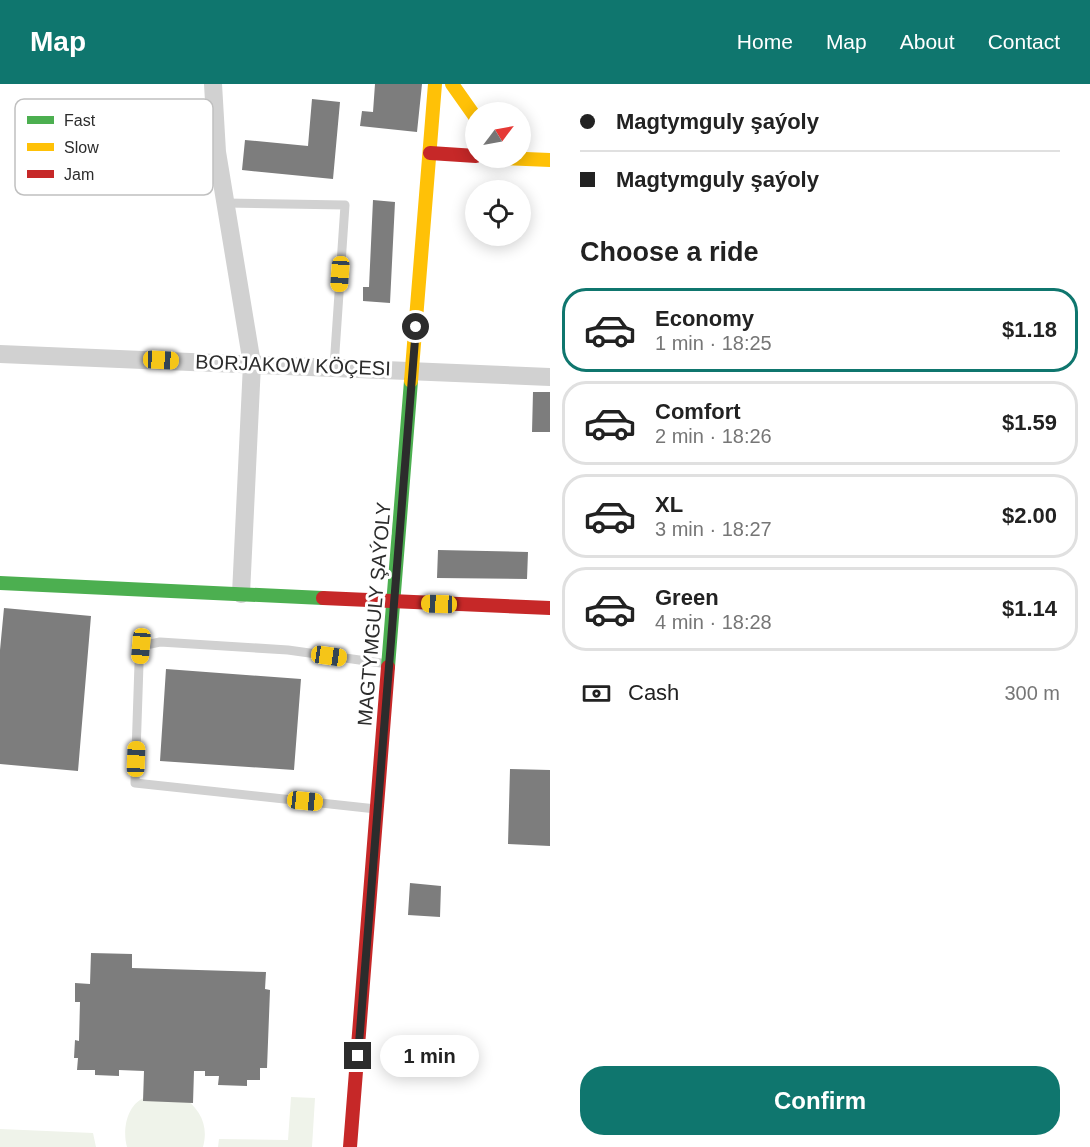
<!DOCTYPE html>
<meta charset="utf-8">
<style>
body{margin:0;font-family:Arial,sans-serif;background:#f6f6f6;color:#222;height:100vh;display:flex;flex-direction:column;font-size:22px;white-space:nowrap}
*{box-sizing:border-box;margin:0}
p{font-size:20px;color:#767676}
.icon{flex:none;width:33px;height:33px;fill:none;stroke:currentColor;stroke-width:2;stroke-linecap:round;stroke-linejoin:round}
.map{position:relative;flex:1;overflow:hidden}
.drawer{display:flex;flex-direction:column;background:#fff;width:540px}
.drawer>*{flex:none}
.top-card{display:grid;align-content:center;height:132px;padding:0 30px;background:#fff}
.needle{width:39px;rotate:58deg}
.controls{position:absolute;left:465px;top:18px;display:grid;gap:12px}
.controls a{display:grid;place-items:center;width:66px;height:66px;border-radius:50%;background:#fff;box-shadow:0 3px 15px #0003;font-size:30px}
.end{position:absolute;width:27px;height:27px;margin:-14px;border:8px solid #2c2c2c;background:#fff;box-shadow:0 0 0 3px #fff}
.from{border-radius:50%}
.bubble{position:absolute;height:42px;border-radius:21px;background:#fff;box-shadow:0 3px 15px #0003;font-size:20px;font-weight:800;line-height:42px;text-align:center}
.car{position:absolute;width:18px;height:36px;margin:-18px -9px;border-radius:8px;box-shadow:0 0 4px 2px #0007;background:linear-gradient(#f5c518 24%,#345 0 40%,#f5c518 0 76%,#345 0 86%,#f5c518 0)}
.top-card b{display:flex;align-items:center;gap:21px;height:57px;font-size:22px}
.top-card b+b{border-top:2px solid #e0e0e0}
.top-card i{width:15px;height:15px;background:#222}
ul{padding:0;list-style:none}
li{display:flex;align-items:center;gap:18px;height:84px;margin:0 12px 9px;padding:0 18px;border:3px solid #e0e0e0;border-radius:24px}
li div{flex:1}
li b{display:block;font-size:22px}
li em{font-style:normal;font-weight:800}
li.on{border-color:#0f766e}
li>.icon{width:54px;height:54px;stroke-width:1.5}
h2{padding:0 30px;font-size:27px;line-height:72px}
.pay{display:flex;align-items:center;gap:15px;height:66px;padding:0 30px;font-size:22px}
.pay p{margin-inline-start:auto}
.action{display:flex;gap:12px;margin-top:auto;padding:12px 30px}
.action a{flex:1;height:69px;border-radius:24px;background:#0f766e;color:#fff;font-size:24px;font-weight:800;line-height:69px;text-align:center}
header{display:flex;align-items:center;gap:36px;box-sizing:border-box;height:84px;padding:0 30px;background:#0f766e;color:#fff}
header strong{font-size:28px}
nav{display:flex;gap:33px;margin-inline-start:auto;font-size:21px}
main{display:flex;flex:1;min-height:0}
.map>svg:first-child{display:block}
</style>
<header>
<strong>Map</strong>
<nav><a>Home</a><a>Map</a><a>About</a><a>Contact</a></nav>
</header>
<main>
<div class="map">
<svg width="550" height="1063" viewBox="0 0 550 1063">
<rect width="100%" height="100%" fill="#fff"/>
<path fill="#eff3ea" d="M 182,1012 C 200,1025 209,1041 203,1063 L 127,1063 C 122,1046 127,1018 147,1013 C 158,1011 171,1013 182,1012 Z
M 291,1013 L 315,1014 L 312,1063 L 218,1063 L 219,1055 L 288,1056 Z
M 0,1045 L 93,1049 L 96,1063 L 0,1063 Z"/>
<path fill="#7d7d7d" d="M 375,0 L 422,0 L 417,48 L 360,42 L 362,27 L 373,28 Z
M 312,15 L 340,18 L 333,95 L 242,86 L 245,56 L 308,62 Z
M 373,116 L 395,118 L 390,219 L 363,217 L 363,203 L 369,203 Z
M 533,308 L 550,308 L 550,348 L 532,348 Z
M 438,466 L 528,468 L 527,495 L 437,494 Z
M 4,524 L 91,532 L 78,687 L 0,680 L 0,566 Z
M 166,585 L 301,595 L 294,686 L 160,677 Z
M 510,685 L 550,686 L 550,762 L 508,760 Z
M 410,799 L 441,802 L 440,833 L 408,831 Z
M 91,869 L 132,870 L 132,884 L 266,888 L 265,905 L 270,906 L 267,984 L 260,984 L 260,996 L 247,996 L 247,1002 L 218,1001 L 219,992 L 205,992 L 205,987 L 194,987 L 193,1019 L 143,1017 L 144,987 L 119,986 L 119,992 L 95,991 L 95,986 L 77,986 L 78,974 L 74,974 L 75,956 L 79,957 L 80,918 L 75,918 L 75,899 L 90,900 Z"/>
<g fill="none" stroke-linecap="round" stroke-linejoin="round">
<path stroke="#d1d1d1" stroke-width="9" d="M 225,119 L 345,121 L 334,283
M 376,725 L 135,699 L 139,580 L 141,562 L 160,558 L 288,566 L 388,580"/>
<path stroke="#d1d1d1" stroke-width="18" d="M 213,0 L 217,68 L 252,280 L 241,510
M 0,270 L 550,293"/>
<path stroke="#4caf50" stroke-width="14" d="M 0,499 L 323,514
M 388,583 L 411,297"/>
<path stroke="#ffc107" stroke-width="14" d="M 452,0 L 476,34
M 502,74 L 550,76
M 411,297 L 435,0"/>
<path stroke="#c62828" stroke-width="14" d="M 430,69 L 476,72
M 323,514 L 550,524
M 350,1063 L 388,583"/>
</g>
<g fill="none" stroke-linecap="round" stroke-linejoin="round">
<path stroke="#2c2c2c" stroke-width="8" d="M 358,972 L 416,243"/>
</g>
<g text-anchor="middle" stroke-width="6" stroke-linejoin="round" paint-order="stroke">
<g font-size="20" fill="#2c2c2c" stroke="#fff">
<text transform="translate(293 281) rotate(2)" y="7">BORJAKOW KÖÇESI</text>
<text transform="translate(374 530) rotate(-85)" y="7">MAGTYMGULY ŞAÝOLY</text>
</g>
</g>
<rect x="15" y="15" width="198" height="96" rx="9" fill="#fff" stroke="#c0c0c0" stroke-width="1.5"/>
<rect x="27" y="32" width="27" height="8" fill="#4caf50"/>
<rect x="27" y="59" width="27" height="8" fill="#ffc107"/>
<rect x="27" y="86" width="27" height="8" fill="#c62828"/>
<g font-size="16" fill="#2c2c2c">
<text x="64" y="42">Fast</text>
<text x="64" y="69">Slow</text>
<text x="64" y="96">Jam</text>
</g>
</svg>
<div class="controls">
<a><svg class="needle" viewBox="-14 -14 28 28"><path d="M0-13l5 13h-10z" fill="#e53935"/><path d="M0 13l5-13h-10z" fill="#767676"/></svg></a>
<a><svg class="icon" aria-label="locate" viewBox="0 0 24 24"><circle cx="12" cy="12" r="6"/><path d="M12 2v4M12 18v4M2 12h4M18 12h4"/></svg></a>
</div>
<i class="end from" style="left:416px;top:243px"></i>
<i class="end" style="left:358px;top:972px"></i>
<div class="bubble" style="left:380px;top:951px;width:99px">1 min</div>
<i class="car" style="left:340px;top:190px;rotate:184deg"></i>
<i class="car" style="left:161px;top:276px;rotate:93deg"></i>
<i class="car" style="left:439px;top:520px;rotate:272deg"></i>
<i class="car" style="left:141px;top:562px;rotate:185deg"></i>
<i class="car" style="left:329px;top:572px;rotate:98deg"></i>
<i class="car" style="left:136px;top:675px;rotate:2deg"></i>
<i class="car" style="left:305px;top:717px;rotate:96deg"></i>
</div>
<section class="drawer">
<div class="top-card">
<b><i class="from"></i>Magtymguly şaýoly</b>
<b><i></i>Magtymguly şaýoly</b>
</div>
<h2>Choose a ride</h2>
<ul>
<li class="on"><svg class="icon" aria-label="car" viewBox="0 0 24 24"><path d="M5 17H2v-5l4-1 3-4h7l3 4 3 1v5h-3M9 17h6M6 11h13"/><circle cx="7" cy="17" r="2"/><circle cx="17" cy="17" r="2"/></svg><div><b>Economy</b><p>1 min · 18:25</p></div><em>$1.18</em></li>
<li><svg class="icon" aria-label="car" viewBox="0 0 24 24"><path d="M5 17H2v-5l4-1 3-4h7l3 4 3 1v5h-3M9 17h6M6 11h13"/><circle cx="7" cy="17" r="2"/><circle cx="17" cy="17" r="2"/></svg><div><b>Comfort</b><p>2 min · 18:26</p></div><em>$1.59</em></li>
<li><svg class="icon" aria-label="car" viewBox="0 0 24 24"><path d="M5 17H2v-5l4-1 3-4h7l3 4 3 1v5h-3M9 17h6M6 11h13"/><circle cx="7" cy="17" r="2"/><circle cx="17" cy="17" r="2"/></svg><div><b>XL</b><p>3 min · 18:27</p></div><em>$2.00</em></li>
<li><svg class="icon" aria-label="car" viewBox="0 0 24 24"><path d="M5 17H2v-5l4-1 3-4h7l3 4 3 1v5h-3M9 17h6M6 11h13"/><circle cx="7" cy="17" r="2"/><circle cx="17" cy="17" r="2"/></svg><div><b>Green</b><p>4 min · 18:28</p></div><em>$1.14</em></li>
</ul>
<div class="pay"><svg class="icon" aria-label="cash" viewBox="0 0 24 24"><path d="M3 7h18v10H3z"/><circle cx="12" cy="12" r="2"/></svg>Cash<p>300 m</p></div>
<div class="action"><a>Confirm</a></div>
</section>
</main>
